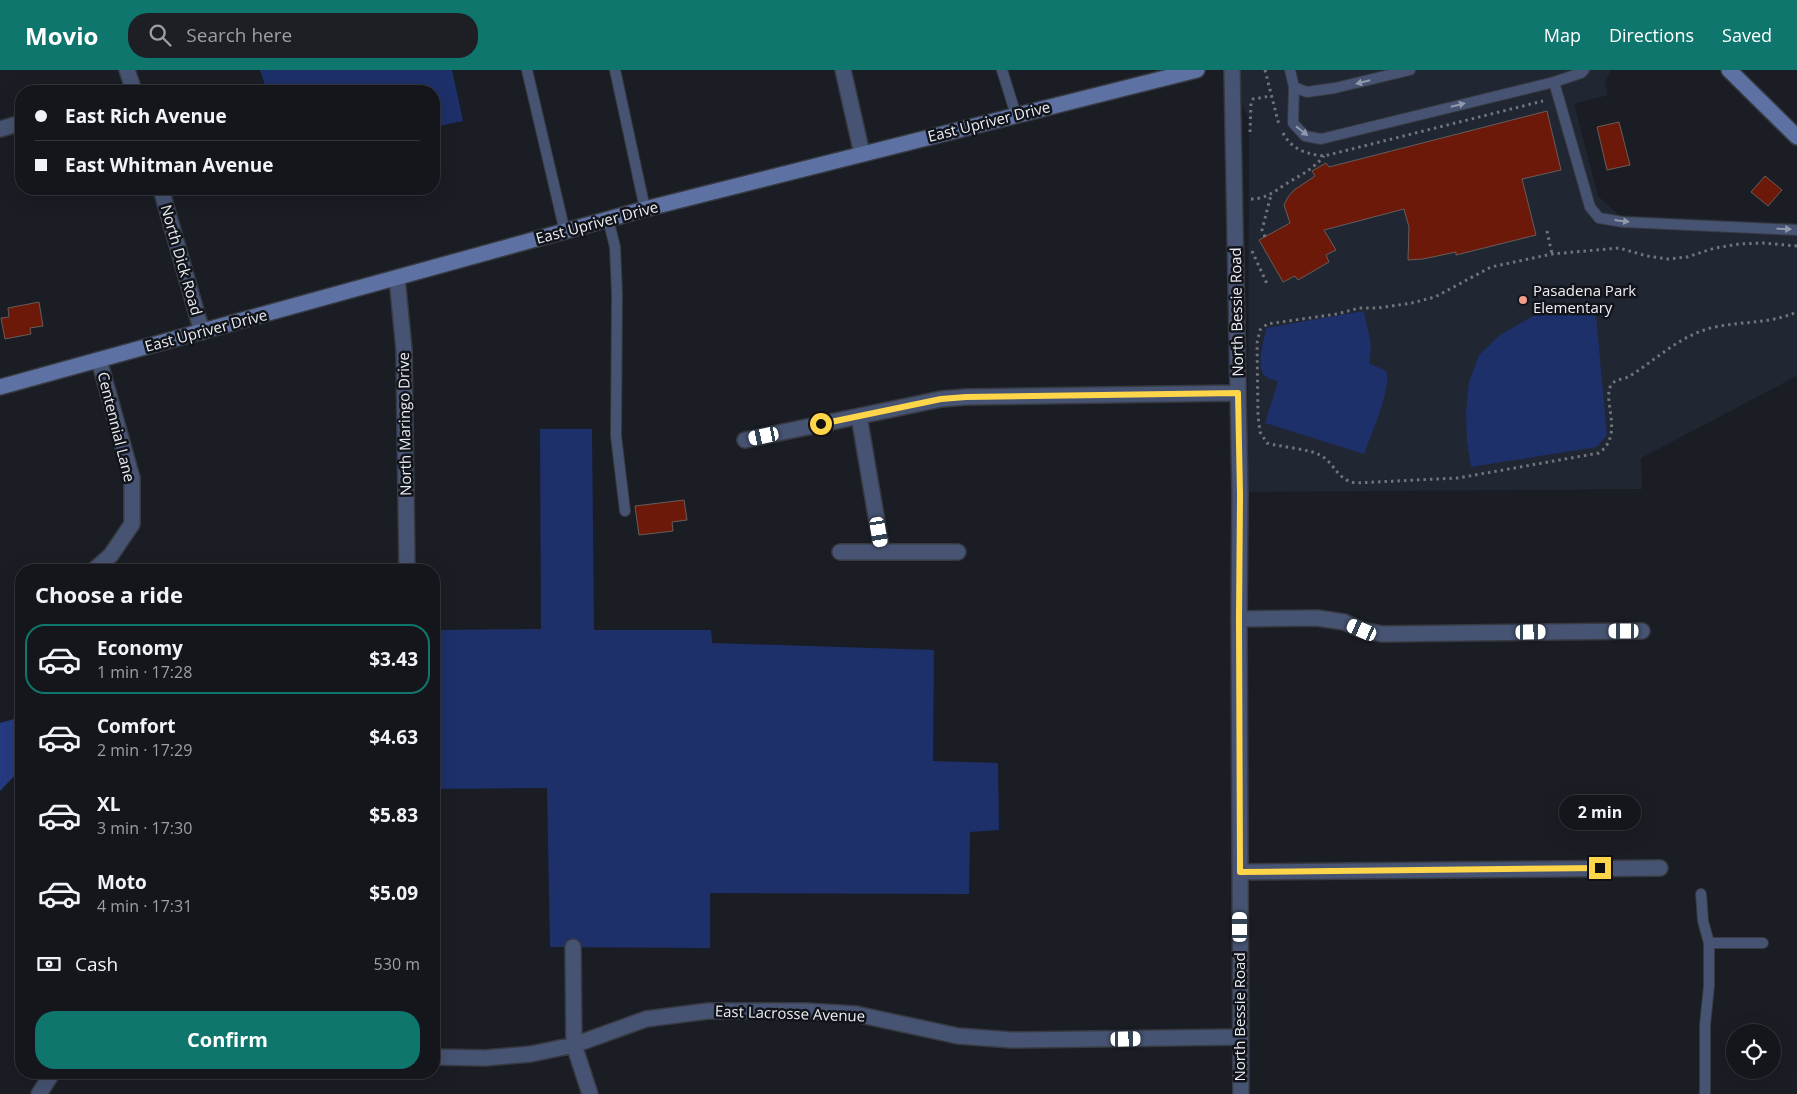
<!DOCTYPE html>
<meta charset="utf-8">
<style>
body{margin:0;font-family:"Open Sans",sans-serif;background:#1d1f24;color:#f1f3f6;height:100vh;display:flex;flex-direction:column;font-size:19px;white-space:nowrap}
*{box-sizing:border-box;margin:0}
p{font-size:16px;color:#9d9fa3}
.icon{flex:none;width:28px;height:28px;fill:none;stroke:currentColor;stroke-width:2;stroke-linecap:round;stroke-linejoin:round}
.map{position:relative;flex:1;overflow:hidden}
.drawer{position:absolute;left:15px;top:494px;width:425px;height:515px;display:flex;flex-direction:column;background:#14161b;border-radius:20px;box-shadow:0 5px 20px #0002,0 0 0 1px #33353a}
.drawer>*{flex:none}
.hud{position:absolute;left:15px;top:15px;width:425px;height:110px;border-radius:20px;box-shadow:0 5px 20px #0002,0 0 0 1px #33353a;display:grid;align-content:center;height:110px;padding:0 20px;background:#14161b}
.controls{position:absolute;left:1726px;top:954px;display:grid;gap:10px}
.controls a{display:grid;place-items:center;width:55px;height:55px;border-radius:50%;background:#14161b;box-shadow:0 5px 20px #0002,0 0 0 1px #33353a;font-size:25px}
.end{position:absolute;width:22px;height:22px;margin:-11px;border:6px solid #ffd54a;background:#111;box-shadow:0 0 0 2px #111}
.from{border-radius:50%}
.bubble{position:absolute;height:35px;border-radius:18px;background:#14161b;box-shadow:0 5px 20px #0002,0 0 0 1px #33353a;font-size:16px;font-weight:700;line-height:35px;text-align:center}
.car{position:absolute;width:15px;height:30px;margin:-15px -8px;border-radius:6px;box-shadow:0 0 4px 1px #0007;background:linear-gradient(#fff 24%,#345 0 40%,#fff 0 76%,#345 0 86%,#fff 0)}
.hud b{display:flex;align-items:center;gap:18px;height:48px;font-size:19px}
.hud b+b{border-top:1px solid #33353a}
.hud i{width:12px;height:12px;background:#f1f3f6}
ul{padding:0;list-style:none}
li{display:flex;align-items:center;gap:15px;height:70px;margin:0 10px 8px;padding:0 10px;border:2px solid transparent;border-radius:20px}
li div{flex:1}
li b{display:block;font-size:19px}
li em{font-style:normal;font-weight:700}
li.current{border-color:#0f766e}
li>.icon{width:45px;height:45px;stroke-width:1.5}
h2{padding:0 20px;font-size:22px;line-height:60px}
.pay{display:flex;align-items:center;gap:12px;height:55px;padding:0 20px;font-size:19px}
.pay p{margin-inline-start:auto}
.cta{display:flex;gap:10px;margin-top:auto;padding:10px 20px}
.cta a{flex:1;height:58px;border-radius:20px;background:#0f766e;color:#fff;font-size:20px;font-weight:700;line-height:58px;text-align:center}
header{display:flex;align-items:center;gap:30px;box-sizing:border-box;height:70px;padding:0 25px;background:#0f766e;color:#fff}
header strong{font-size:24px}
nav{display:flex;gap:28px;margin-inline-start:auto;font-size:18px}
.search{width:350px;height:45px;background:#1d1f24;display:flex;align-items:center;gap:12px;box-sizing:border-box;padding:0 18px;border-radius:20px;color:#9d9fa3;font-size:19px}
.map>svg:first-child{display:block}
</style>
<header>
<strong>Movio</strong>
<div class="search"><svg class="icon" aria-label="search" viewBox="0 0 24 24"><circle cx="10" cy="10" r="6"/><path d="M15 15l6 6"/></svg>Search here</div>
<nav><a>Map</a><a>Directions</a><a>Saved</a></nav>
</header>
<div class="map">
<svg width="1797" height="1024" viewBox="0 0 1797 1024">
<rect width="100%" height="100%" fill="#1a1d24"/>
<path fill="#202632" d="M 1240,0 L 1611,0 L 1605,12 L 1608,25 L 1574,34 L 1598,126 L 1619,145 L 1797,153 L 1797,306 L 1641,388 L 1642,419 L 1248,422 L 1249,49 L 1242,34 Z"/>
<path fill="#1e3069" d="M 260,0 L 452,0 L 463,51 L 434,57 L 434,21 L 267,21 Z
M 1595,235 L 1607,365 L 1597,377 L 1471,397 L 1467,372 L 1466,342 L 1469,312 L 1479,285 L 1500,265 L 1533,246 L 1566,238 Z
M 1364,241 C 1367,258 1374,276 1369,293 L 1386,301 C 1393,316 1370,367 1364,384 L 1265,353 L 1278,312 C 1274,310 1268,309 1264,305 C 1256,295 1264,270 1266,258 Z
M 540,359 L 592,359 L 594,560 L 711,560 L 712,573 L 934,580 L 933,691 L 998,693 L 999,760 L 970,762 L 969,824 L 710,823 L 710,878 L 550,877 L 547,718 L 434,719 L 434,560 L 541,559 Z"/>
<path fill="#263b80" d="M 21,647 L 21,699 L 0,721 L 0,653 Z"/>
<path fill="#6c190a" stroke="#675d5a" d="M 1547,41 L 1561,100 L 1522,109 L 1536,165 L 1456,185 L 1456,182 L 1423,189 L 1408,190 L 1409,157 L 1404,139 L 1324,160 L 1336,180 L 1326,185 L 1329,192 L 1298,210 L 1295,206 L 1283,212 L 1259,170 L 1290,153 L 1284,135 L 1288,127 L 1294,120 L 1315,106 L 1312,101 L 1326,93 L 1329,97 Z
M 1619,52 L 1630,95 L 1607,100 L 1597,57 Z
M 1765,106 L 1782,120 L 1768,136 L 1751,122 Z
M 39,232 L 43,256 L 30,258 L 31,264 L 5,269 L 1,248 L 9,247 L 8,238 Z
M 684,430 L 687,450 L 672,452 L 673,461 L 639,465 L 635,436 Z"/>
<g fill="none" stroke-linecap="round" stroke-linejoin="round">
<defs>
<path id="service" d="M 527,0 L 565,162
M 615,0 L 645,139
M 1002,0 L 1016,45
M 1290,0 L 1294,17 L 1293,53 L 1305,66 L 1321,69 L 1554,12 L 1581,3 L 1584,0
M 1554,12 L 1590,137 L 1599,148 L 1623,152 L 1797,160
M 1294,17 L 1307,22 L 1335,18 L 1410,0
M 608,149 L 615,177 L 617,224 L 616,366 L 625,441
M 1701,824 L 1703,851 L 1709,873 L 1709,916 L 1705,955 L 1705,1024
M 1709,873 L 1763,873"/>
<path id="minor" d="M 127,0 L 134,21
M 843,0 L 862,84
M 1232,0 L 1240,425 L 1239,549 L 1241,1024
M 0,59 L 21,53
M 161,119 L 202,262
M 397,208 L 404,280 L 407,500
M 859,346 L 882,481
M 745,370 L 941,329 L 966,327 L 1238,323
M 840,482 L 958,482
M 94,500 L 111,485 L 132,454 L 132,408 L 99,290
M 1239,549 L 1317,548 L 1344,552 L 1362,560 L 1382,564 L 1642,561
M 1240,802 L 1660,798
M 573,877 L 574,975 L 590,1024
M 434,987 L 485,988 L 531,984 L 574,975 L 646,949 L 708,941 L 806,941 L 856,944 L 958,966 L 1012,970 L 1240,967
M 39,1024 L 53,1002"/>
<path id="secondary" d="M 1729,0 L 1797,67
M 0,317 L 645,139 L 1197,0"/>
</defs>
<use href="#service" stroke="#373a41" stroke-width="12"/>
<use href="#minor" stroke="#373a41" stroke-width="18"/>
<use href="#secondary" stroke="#373a41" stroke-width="18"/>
<path stroke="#71747a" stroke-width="3" stroke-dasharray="2.5 4" stroke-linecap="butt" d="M 1265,0 L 1279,55
M 1250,62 L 1251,32 L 1253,29 L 1271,26
M 1283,63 C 1292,80 1307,84 1324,86 L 1543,31
M 1251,129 C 1267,129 1276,120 1289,112 C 1303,104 1314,98 1324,86
M 1547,161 L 1552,184
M 1265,167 L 1262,160 L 1271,125
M 1797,176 L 1763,173 L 1739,174 L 1715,178 L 1687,187 L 1668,189 L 1647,186 L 1619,178 L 1552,184 L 1491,197 L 1435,227 L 1412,233 L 1378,238 L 1359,238 L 1337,244 L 1267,254 L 1260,260 L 1257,273 L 1258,346 L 1260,362 L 1267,373 C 1281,377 1309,379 1320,385 C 1335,393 1336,409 1355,413 L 1458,408 L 1599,383 C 1626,364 1599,326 1613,313 C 1617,309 1625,309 1630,306 C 1658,288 1682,264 1715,257 C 1744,251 1769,254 1797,242
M 1252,181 L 1268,216"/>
<use href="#service" stroke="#465372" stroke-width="10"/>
<use href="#minor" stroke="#465372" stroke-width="15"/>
<use href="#secondary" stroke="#5d71a3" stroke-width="15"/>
</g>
<defs><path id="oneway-solid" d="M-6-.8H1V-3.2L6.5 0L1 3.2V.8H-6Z" transform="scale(1.25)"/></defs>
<g fill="#9199ac">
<use href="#oneway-solid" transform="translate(1363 12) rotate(166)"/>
<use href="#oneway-solid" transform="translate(1458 35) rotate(-14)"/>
<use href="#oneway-solid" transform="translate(1302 61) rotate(38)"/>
<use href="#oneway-solid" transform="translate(1622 151) rotate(7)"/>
<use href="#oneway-solid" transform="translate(1784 159) rotate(2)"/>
</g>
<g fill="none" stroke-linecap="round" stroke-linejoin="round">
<path stroke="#ffd54a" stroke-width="6" d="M 821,354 L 941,329 L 966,327 L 1238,323 L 1240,425 L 1239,549 L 1240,802 L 1600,798"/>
</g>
<circle fill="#f49d8b" stroke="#11141a" stroke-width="2" cx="1523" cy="230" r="5"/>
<g text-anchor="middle" stroke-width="5" stroke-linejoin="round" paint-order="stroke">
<g font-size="15" fill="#eceef3" stroke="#11141a">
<text transform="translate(989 52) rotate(-14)" y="5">East Upriver Drive</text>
<text transform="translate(597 153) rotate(-15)" y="5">East Upriver Drive</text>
<text transform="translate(181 190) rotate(74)" y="5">North Dick Road</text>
<text transform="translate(1237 242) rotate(-91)" y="5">North Bessie Road</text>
<text transform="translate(206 261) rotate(-15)" y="5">East Upriver Drive</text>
<text transform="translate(405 354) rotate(-91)" y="5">North Maringo Drive</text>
<text transform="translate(116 357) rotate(76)" y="5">Centennial Lane</text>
<text transform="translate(790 944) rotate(2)" y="5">East Lacrosse Avenue</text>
<text transform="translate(1240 947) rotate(-90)" y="5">North Bessie Road</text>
</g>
<g font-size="15" fill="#eceef3" stroke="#11141a" text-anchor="start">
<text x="1533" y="226">Pasadena Park<tspan x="1533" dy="17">Elementary</tspan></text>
</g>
</g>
</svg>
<div class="controls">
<a><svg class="icon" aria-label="locate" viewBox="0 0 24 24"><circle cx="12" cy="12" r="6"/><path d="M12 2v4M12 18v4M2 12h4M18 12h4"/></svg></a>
</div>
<i class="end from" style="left:821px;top:354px"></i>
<i class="end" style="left:1600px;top:798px"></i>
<div class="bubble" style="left:1559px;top:725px;width:82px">2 min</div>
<i class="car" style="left:764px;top:366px;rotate:258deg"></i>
<i class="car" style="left:879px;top:462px;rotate:170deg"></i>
<i class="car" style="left:1362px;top:560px;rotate:294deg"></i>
<i class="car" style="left:1624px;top:561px;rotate:270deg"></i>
<i class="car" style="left:1531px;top:562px;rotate:89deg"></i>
<i class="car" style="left:1240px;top:857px;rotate:0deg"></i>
<i class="car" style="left:1126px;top:969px;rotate:89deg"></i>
<div class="hud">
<b><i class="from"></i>East Rich Avenue</b>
<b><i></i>East Whitman Avenue</b>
</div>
<section class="drawer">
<h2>Choose a ride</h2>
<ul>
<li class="current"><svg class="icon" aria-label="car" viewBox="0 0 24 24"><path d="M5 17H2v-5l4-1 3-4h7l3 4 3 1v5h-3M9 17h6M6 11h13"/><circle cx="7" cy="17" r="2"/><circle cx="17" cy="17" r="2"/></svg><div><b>Economy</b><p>1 min · 17:28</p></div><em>$3.43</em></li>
<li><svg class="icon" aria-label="car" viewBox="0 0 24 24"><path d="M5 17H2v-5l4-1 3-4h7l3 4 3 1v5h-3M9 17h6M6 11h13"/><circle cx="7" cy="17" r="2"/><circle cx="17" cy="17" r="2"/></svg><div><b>Comfort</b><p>2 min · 17:29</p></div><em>$4.63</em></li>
<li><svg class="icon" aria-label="car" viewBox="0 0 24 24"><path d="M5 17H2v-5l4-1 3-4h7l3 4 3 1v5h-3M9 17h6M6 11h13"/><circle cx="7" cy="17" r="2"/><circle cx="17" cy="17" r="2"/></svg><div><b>XL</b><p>3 min · 17:30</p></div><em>$5.83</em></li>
<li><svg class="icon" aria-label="car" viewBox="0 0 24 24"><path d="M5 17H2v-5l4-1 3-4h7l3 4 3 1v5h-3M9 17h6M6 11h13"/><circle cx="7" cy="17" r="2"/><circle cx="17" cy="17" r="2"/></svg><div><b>Moto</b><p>4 min · 17:31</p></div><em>$5.09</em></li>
</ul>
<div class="pay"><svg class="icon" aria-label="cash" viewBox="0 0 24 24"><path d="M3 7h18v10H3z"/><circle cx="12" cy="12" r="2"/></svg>Cash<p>530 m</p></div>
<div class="cta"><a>Confirm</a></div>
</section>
</div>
